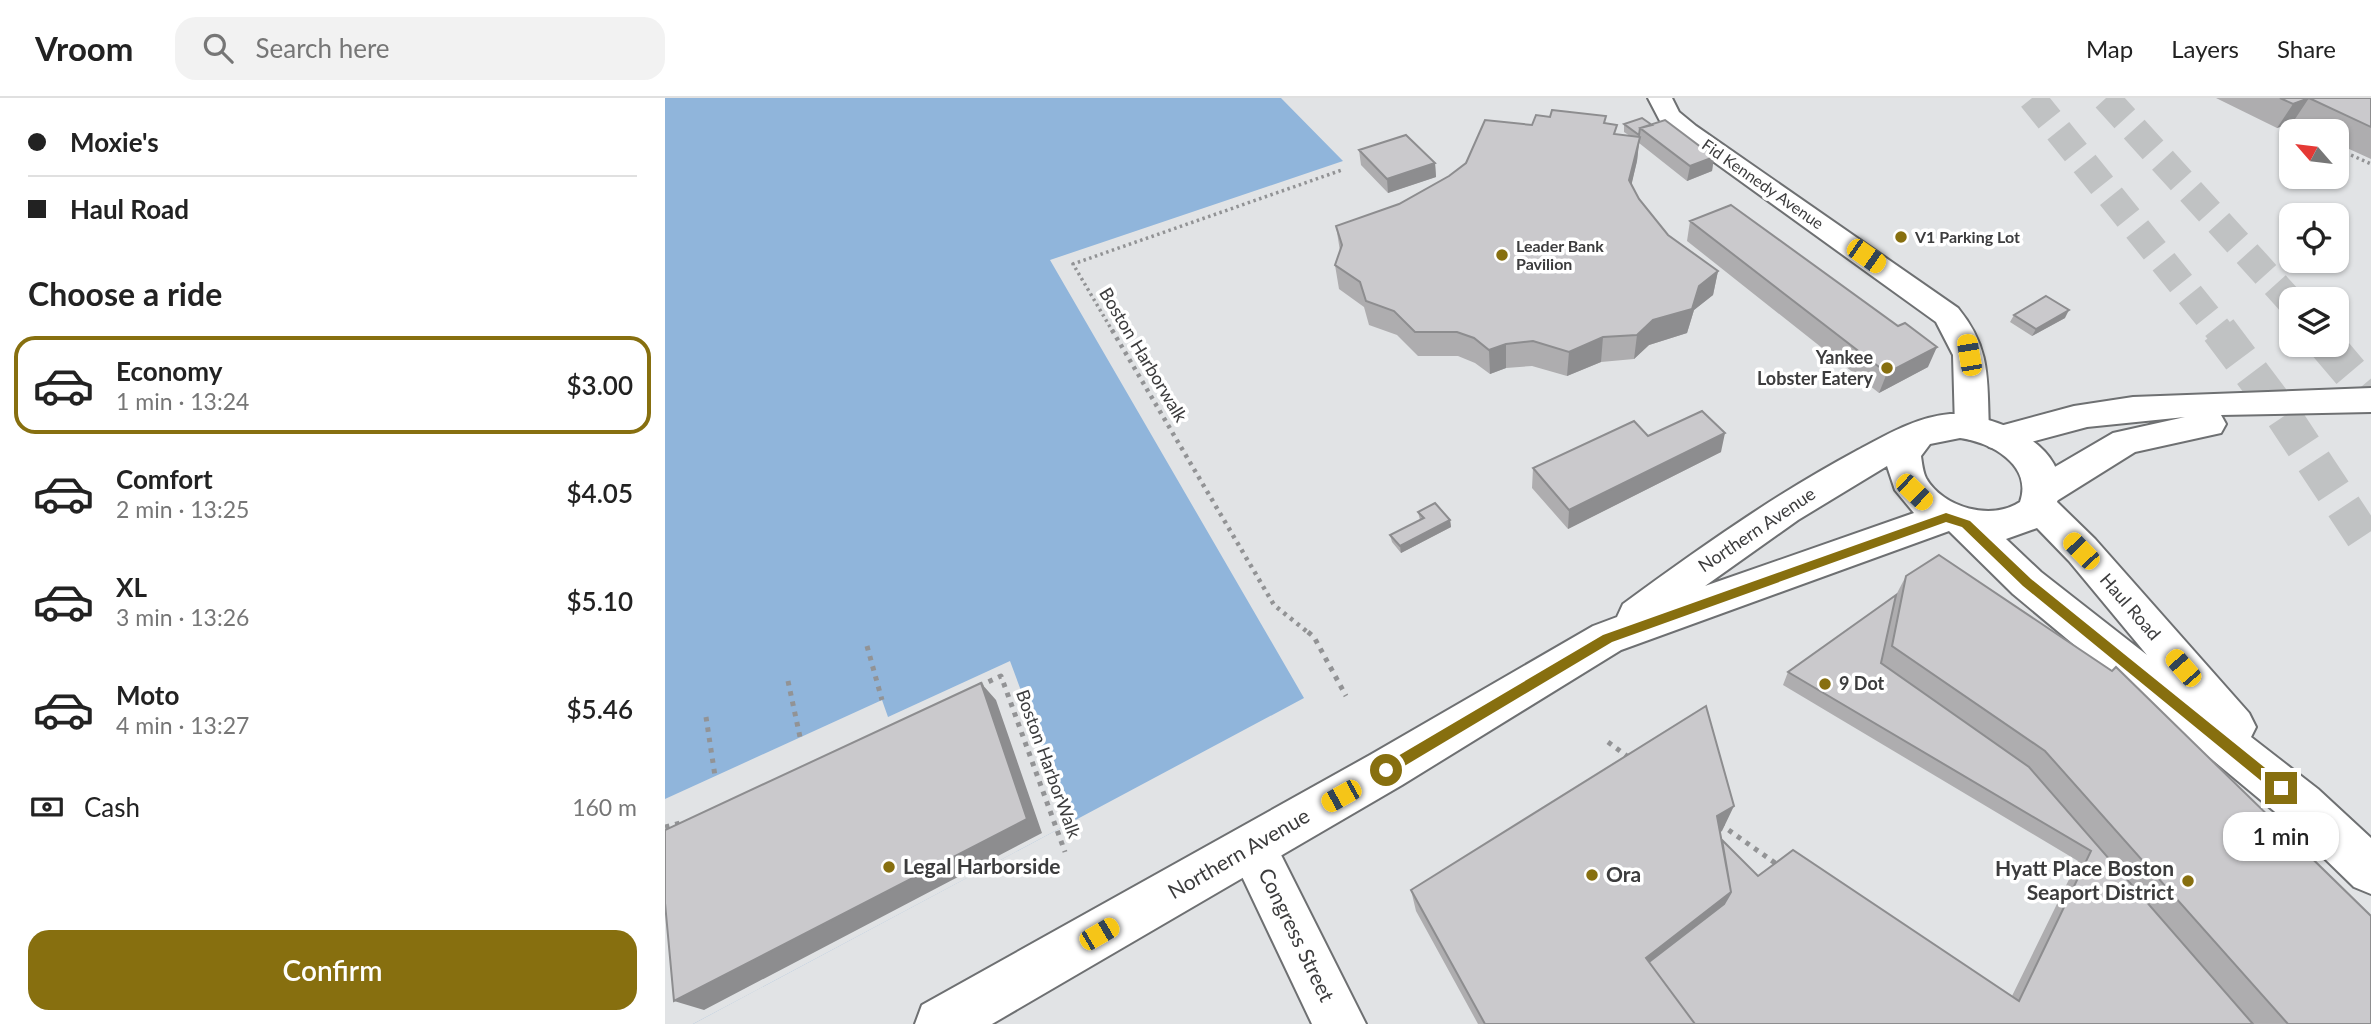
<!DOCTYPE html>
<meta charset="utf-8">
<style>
body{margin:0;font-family:Lato,sans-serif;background:#f2f2f2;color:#222;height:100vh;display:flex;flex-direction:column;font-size:26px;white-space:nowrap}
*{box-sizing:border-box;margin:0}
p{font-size:23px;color:#767676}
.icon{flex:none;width:38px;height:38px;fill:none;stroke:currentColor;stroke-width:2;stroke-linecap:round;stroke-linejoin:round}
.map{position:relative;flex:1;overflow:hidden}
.sheet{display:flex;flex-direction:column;background:#fff;width:665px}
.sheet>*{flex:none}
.hud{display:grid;align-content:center;height:154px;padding:0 28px;background:#fff}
.needle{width:46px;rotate:298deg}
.controls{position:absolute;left:1614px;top:21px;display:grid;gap:14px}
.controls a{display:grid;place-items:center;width:70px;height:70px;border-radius:14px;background:#fff;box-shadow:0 2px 5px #0004;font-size:35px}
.end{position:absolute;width:32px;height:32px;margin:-16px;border:9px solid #876f0f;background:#fff;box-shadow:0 0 0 4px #fff}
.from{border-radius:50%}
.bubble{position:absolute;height:49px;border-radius:21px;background:#fff;box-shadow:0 2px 5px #0004;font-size:23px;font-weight:600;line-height:49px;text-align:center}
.car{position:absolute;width:21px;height:42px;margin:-21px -10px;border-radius:9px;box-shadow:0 0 5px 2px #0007;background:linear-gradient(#f5c518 24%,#345 0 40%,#f5c518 0 76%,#345 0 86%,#f5c518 0)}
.hud b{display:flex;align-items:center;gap:24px;height:66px;font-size:26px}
.hud b+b{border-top:2px solid #e0e0e0}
.hud i{width:18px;height:18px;background:#222}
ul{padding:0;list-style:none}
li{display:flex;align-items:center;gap:21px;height:98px;margin:0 14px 10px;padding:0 14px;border:4px solid transparent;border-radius:21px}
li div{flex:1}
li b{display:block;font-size:26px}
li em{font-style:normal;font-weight:600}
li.selected{border-color:#876f0f}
li>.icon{width:63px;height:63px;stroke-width:1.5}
h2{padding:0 28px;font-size:32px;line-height:84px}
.pay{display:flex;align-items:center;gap:18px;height:77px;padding:0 28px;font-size:26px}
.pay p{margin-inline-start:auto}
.cta{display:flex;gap:14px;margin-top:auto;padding:14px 28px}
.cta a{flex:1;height:80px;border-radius:21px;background:#876f0f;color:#fff;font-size:28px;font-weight:600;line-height:80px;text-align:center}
header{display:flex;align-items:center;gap:42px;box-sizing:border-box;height:98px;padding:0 35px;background:#fff;border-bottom:2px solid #e0e0e0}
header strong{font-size:33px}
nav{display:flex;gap:38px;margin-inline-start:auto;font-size:24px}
.search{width:490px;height:63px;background:#f2f2f2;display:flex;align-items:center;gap:18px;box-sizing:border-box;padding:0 24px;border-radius:21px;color:#767676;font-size:26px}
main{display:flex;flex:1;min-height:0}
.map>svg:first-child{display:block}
</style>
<header>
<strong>Vroom</strong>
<div class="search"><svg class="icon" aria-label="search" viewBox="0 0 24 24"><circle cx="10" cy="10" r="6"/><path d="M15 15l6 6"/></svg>Search here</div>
<nav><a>Map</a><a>Layers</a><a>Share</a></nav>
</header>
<main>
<section class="sheet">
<div class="hud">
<b><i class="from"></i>Moxie's</b>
<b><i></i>Haul Road</b>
</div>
<h2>Choose a ride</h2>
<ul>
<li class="selected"><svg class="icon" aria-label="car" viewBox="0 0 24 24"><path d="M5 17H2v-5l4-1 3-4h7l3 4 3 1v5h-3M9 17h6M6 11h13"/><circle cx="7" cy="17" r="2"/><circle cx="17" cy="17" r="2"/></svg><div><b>Economy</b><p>1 min · 13:24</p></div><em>$3.00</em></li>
<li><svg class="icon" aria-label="car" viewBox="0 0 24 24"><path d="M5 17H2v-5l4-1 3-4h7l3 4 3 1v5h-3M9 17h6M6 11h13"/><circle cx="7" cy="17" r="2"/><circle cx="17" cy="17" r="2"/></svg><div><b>Comfort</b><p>2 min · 13:25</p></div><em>$4.05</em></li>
<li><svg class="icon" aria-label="car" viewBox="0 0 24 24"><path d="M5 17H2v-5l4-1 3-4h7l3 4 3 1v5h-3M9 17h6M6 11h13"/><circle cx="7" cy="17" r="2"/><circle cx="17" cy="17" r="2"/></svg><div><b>XL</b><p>3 min · 13:26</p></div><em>$5.10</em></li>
<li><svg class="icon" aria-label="car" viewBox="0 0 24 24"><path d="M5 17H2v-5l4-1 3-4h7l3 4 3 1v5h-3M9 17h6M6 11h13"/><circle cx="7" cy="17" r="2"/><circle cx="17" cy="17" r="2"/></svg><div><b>Moto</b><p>4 min · 13:27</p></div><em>$5.46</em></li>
</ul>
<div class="pay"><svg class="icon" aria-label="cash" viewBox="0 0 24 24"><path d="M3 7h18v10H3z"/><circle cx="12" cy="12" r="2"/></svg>Cash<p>160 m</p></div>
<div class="cta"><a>Confirm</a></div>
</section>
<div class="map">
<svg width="1706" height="926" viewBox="0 0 1706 926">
<rect width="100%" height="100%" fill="#e1e3e5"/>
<path fill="#90b5db" d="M 0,0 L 616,0 L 678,63 L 385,162 L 639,600 L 28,926 L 0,926 Z"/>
<path fill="#e1e3e5" d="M 345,563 L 405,725 L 28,926 L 0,926 L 0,701 L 217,602 L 223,619 Z"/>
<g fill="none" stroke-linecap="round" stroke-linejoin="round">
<path stroke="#c0c2c3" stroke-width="28" stroke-dasharray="28 14" stroke-linecap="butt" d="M 1367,0 L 1555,234
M 1441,0 L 1626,204"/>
<path stroke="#c0c2c3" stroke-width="36" stroke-dasharray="36 18" stroke-linecap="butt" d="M 1554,232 L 1618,317 L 1706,450
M 1662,247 L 1706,299"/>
<defs>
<path id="minor" d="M 983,0 L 1007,0 L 1014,14 L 1031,28 L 1293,210 C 1326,250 1322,281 1324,330 L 1319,339 L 1307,342 L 1295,339 L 1290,330 L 1288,257 L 1271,224 L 1013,38 L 995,23 Z
M 1706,290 L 1706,314 L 1556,317 L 1561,326 L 1556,335 L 1470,354 L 1390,404 L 1377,408 L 1364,404 L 1359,394 L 1364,384 L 1448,335 L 1520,319 L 1422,329 L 1336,352 L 1324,349 L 1319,340 L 1324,331 L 1409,308 L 1468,299 Z
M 587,726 L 604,733 L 701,926 L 647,926 L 563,749 L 570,733 Z"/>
<path id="major" d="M 1285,316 C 1328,316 1410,347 1392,404 L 1430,441 L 1584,615 L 1591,629 L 1586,639 L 1653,691 L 1706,740 L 1706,796 L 1689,789 L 1621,723 L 1348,496 L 1284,433 L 956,552 L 737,687 L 327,926 L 250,926 L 257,907 L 705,657 L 928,528 L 952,519 L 958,506 C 1033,451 1109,397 1191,353 C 1221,337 1251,319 1285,316 ZM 1295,340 C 1326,344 1368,367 1355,404 C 1327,423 1278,410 1261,380 C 1258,374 1257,365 1256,358 L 1265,346 ZM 1222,368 L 1230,392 L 1249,415 L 1040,488 L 1133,422 ZM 1372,430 L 1404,463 L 1482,557 L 1376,474 L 1341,441 Z"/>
</defs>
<use href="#minor" stroke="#6e7072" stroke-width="4"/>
<use href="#major" stroke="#6e7072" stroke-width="4"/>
<path stroke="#929395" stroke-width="3.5" stroke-dasharray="2.5 3.5" stroke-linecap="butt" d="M 1680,49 L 1675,52 L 1706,66
M 448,234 L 408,166 L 677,72"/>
<path stroke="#929395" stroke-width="4.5" stroke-dasharray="3.5 5" stroke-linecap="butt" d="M 447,232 L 609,507 L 645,536"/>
<path stroke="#929395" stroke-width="5" stroke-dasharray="4.5 6" stroke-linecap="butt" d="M 643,534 L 649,539 L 681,598
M 202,548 L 217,602
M 123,583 L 135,639
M 314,588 L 336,578 L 400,754
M 41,619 L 50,678
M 943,644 L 966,661
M 1055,726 L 1113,767
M 0,729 L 19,724"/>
<use href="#minor" fill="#fff" fill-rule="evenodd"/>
<use href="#major" fill="#fff" fill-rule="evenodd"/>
</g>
<path fill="#aeadaf" d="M 1551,0 L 1706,0 L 1706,61 L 1671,45 L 1671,33 L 1648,33 L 1628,24 L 1612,30 Z
M 940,25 L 951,37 L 965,38 L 959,34 L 959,26 L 987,27 L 1049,59 L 1047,73 L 1022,83 L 974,45 L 972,63 L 966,87 L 974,101 L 1003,137 L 1053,173 L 1048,197 L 1029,212 L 1022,235 L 984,247 L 969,261 L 936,264 L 902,278 L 867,268 L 841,270 L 825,276 L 810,265 L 793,258 L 753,258 L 732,237 L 704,227 L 699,209 L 674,191 L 670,167 L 675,153 L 671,128 L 734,106 L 784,78 L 867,27 Z
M 694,52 L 770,65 L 771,79 L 723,95 L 696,67 Z
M 1025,123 L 1263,269 L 1214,295 L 1022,143 Z
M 1349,217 L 1400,220 L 1367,238 L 1345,224 Z
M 983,338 L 1056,354 L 903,431 L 867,390 L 868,370 Z
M 753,414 L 785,422 L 786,429 L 736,455 L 727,444 L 725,437 L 755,422 Z
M 1241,478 L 1706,926 L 813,926 L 751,813 L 746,792 L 1057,733 L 1055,734 L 1057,742 L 1093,778 L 1347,898 L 1413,763 L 1118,587 L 1123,574 L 1231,497 Z"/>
<path fill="#8d8d8f" d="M 1644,0 L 1628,24 L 1612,30 L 1628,6 Z
M 975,36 L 972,63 L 962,106 L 964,82 Z
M 1049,59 L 1047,73 L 1022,83 L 1025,68 Z
M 770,65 L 771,79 L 723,95 L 722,81 Z
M 1053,173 L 1048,197 L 1029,212 L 1022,235 L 984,247 L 969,261 L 972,237 L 988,222 Z
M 1404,212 L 1400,220 L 1367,238 L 1371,231 Z
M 938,239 L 936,264 L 902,278 L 904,254 Z
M 841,246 L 841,270 L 825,276 L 824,252 Z
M 1272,249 L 1263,269 L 1214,295 L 1222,275 Z
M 1060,335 L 1056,354 L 903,431 L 904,412 Z
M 785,422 L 786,429 L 736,455 L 735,448 Z
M 316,585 L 331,602 L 377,735 L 39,912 L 9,903 Z
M 1069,708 L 1057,733 L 1047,739 L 1052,718 Z
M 1066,794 L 1054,815 L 979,874 L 981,860 Z"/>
<path fill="#cac9cc" stroke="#8d8d8f" stroke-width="2" d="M 1615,0 L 1644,0 L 1628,6 Z
M 1644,0 L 1706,0 L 1706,29 Z
M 887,12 L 941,18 L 939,25 L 952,27 L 949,36 L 975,39 L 964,82 L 974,101 L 1003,137 L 1053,173 L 1034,188 L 1027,211 L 988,222 L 972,237 L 938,239 L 904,254 L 868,243 L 841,246 L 824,252 L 809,240 L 792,234 L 750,234 L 729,213 L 701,203 L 695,184 L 670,167 L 677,147 L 671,128 L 734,106 L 784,78 L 801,65 L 820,22 L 867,27 L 871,17 L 885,19 Z
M 977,20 L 987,27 L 975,30 L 974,37 L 959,26 Z
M 1000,22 L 1049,59 L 1025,68 L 975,30 Z
M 741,37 L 770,65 L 722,81 L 694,52 Z
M 1066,107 L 1233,228 L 1240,225 L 1272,249 L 1222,275 L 1025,123 Z
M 1381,198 L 1404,212 L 1371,231 L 1349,217 Z
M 1037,313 L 1060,335 L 904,412 L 868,370 L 969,323 L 983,338 Z
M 770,405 L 785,422 L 735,448 L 725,437 L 759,420 L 753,414 Z
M 1274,457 L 1447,573 L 1451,569 L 1706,818 L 1706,926 L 1623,926 L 1380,653 L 1227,548 L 1241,478 Z
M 1231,497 L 1216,565 L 1364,669 L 1588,926 L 1030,926 L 984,864 L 1059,806 L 1066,794 L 1057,742 L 1093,778 L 1128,752 L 1354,903 L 1426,753 L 1123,574 Z
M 316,585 L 362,721 L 9,903 L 0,805 L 0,732 Z
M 1041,608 L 1069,708 L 1052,718 L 1066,794 L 981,860 L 1030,926 L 820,926 L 746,792 Z"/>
<path fill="#876f0f" d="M 1281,415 L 1305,423 L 1366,481 L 1620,686 L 1620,695 L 1611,695 L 1358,488 L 1297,429 L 1281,424 L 947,544 L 726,676 L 716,676 L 716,668 L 938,537 Z"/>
<g fill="#876f0f" stroke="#fff" stroke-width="2.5">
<circle cx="1236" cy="139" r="7"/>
<circle cx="837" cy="157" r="7"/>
<circle cx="1222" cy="270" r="7"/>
<circle cx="1160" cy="586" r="7"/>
<circle cx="224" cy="769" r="7"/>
<circle cx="927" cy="777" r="7"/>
<circle cx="1523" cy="783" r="7"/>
</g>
<g text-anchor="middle" stroke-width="7" stroke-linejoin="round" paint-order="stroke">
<g font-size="16" fill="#3c3c3d" stroke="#fff">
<text transform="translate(1098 86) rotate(35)" y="6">Fid Kennedy Avenue</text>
</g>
<g font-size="16" font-weight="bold" fill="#3c3c3d" stroke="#fff" text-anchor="start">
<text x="1250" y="145">V1 Parking Lot</text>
<text x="851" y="154">Leader Bank<tspan x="851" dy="18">Pavilion</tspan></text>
</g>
<g font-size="18" fill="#3c3c3d" stroke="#fff">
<text transform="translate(478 257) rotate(59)" y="6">Boston Harborwalk</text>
<text transform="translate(1092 432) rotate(-34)" y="6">Northern Avenue</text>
<text transform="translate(1465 509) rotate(49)" y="6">Haul Road</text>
<text transform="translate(383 666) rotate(70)" y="6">Boston HarborWalk</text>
</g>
<g font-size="18" font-weight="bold" fill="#3c3c3d" stroke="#fff" text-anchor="end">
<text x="1208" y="266">Yankee<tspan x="1208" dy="21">Lobster Eatery</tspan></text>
<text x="1174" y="592" text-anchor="start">9 Dot</text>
</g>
<g font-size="21" fill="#3c3c3d" stroke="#fff">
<text transform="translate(574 756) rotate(-30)" y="7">Northern Avenue</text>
<text transform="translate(631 837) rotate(64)" y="7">Congress Street</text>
</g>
<g font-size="21" font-weight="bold" fill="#3c3c3d" stroke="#fff" text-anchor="start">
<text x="238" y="776">Legal Harborside</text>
<text x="1509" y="778" text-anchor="end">Hyatt Place Boston<tspan x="1509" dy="24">Seaport District</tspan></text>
<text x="941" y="784">Ora</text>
</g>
</g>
</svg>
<div class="controls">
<a><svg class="needle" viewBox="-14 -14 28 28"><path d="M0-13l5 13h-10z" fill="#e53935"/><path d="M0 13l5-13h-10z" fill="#767676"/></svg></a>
<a><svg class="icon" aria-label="locate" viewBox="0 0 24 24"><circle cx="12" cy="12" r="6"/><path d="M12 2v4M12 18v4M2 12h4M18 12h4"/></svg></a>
<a><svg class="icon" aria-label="layers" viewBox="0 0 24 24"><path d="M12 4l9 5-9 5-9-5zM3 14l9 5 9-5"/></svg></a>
</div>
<i class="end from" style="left:721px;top:672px"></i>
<i class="end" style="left:1616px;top:690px"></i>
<div class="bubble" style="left:1558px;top:714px;width:116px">1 min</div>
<i class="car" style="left:1201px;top:158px;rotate:125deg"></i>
<i class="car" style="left:1304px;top:257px;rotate:350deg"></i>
<i class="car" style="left:1249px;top:394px;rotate:134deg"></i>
<i class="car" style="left:1416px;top:453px;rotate:316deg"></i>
<i class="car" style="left:1518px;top:570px;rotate:319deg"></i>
<i class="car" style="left:676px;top:698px;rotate:241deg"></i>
<i class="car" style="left:434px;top:836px;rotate:60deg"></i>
</div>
</main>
